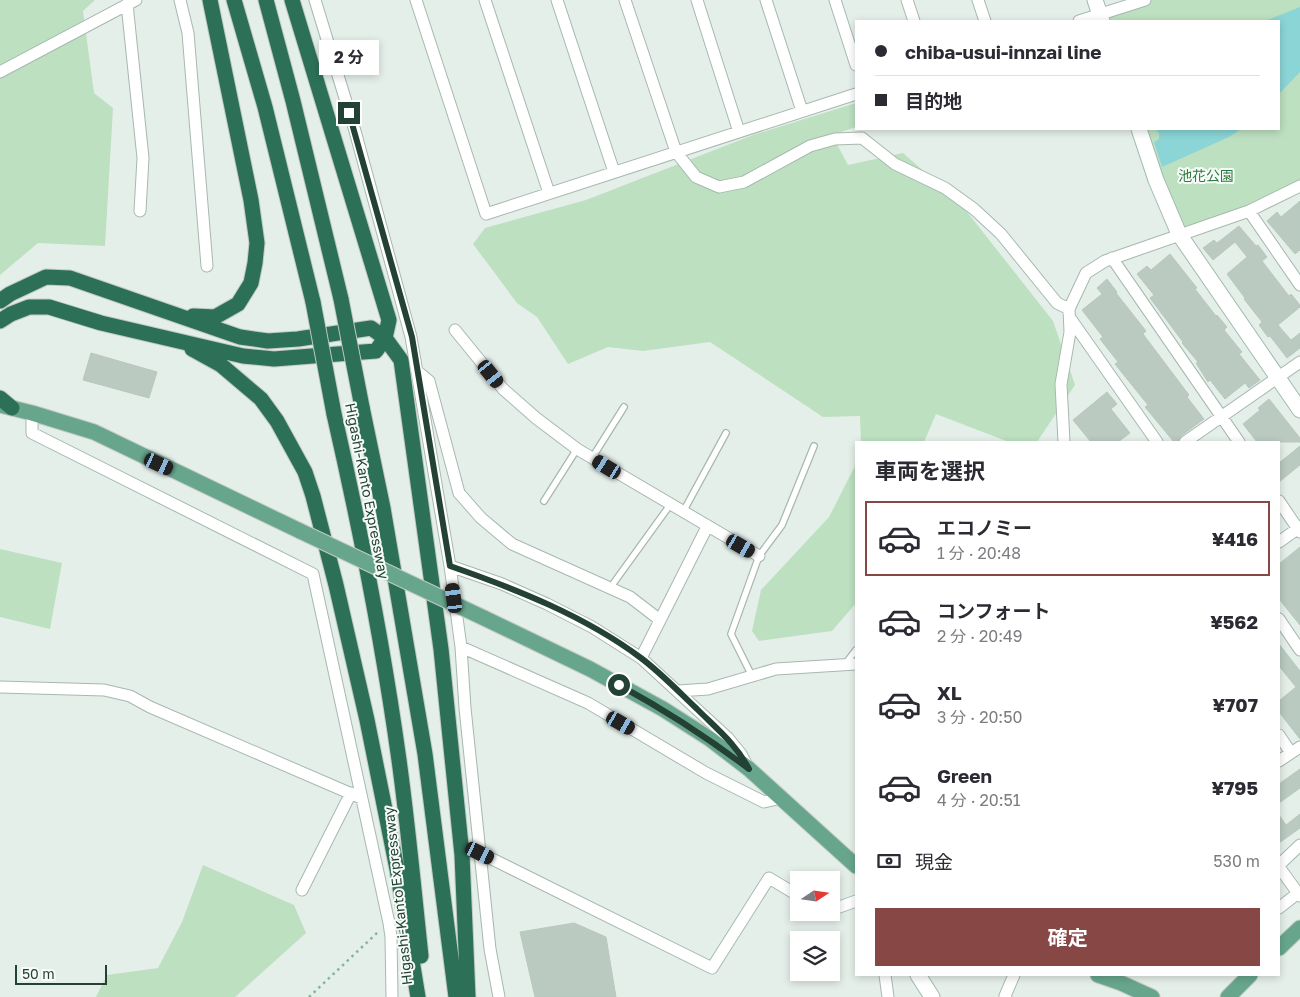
<!DOCTYPE html>
<html lang="ja">
<meta charset="utf-8">
<style>
body{margin:0;font-family:"Golos Text","Noto Sans JP",sans-serif;background:#f7f7f7;color:#2b2b33;height:100vh;display:flex;flex-direction:column;font-size:19px;white-space:nowrap}
*{box-sizing:border-box;margin:0}
p{font-size:16px;color:#7c7c81}
.icon{flex:none;width:28px;height:28px;fill:none;stroke:currentColor;stroke-width:2;stroke-linecap:round;stroke-linejoin:round}
.map{position:relative;flex:1;overflow:hidden}
.drawer{position:absolute;left:855px;top:441px;width:425px;height:535px;display:flex;flex-direction:column;background:#fff;border-radius:0px;box-shadow:0 2px 8px #0003}
.drawer>*{flex:none}
.hud{position:absolute;left:855px;top:20px;width:425px;height:110px;border-radius:0px;box-shadow:0 2px 8px #0003;display:grid;align-content:center;height:110px;padding:0 20px;background:#fff}
.needle{width:32px;rotate:77deg}
.controls{position:absolute;left:790px;top:871px;display:grid;gap:10px}
.controls a{display:grid;place-items:center;width:50px;height:50px;border-radius:0px;background:#fff;box-shadow:0 2px 8px #0003;font-size:25px}
.scale{position:absolute;left:15px;bottom:12px;width:92px;box-sizing:border-box;padding-left:5px;border:2px solid #234235;border-top:0;font-size:14px;line-height:18px;white-space:nowrap;color:#234235;-webkit-text-stroke:4px #f6fbf7;paint-order:stroke}
.end{position:absolute;width:22px;height:22px;margin:-11px;border:6px solid #234235;background:#fff;box-shadow:0 0 0 2px #fff}
.from{border-radius:50%}
.bubble{position:absolute;height:35px;border-radius:0px;background:#fff;box-shadow:0 2px 8px #0003;font-size:16px;font-weight:700;line-height:35px;text-align:center}
.car{position:absolute;width:15px;height:30px;margin:-15px -8px;border-radius:6px;box-shadow:0 0 4px 1px #0007;background:linear-gradient(#222 24%,#8ab4d8 0 40%,#222 0 76%,#8ab4d8 0 86%,#222 0)}
.hud b{display:flex;align-items:center;gap:18px;height:48px;font-size:19px}
.hud b+b{border-top:1px solid #e1e1e2}
.hud i{width:12px;height:12px;background:#2b2b33}
ul{padding:0;list-style:none}
li{display:flex;align-items:center;gap:15px;height:75px;margin:0 10px 8px;padding:0 10px;border:2px solid transparent;border-radius:0px}
li div{flex:1}
li b{display:block;font-size:19px}
li em{font-style:normal;font-weight:700}
li.on{border-color:#874744}
li>.icon{width:45px;height:45px;stroke-width:1.5}
h2{padding:0 20px;font-size:22px;line-height:60px}
.pay{display:flex;align-items:center;gap:12px;height:55px;padding:0 20px;font-size:19px}
.pay p{margin-inline-start:auto}
.action{display:flex;gap:10px;margin-top:auto;padding:10px 20px}
.action a{flex:1;height:58px;border-radius:0px;background:#874744;color:#fff;font-size:20px;font-weight:700;line-height:58px;text-align:center}
.map>svg:first-child{display:block}
</style>
<div class="map">
<svg width="1300" height="997" viewBox="0 0 1300 997">
<rect width="100%" height="100%" fill="#e5efe9"/>
<path fill="#bde0c1" d="M 0,0 L 95,0 L 83,11 L 94,93 L 113,108 L 105,246 L 38,243 L 0,275 Z
M 1145,0 L 1300,0 L 1300,186 L 1179,234 L 1139,129 L 1279,129 L 1279,21 L 1102,21 L 1100,15 Z
M 856,103 L 856,127 L 832,135 L 848,165 L 903,153 L 960,203 L 1053,321 L 1075,385 L 1037,442 L 1009,442 L 936,414 L 924,442 L 861,442 L 860,416 L 823,417 L 710,342 L 643,351 L 608,347 L 568,364 L 537,317 L 517,303 L 473,244 L 485,228 L 586,200 L 753,135 Z
M 856,464 L 856,603 L 832,631 L 759,641 L 752,631 L 761,590 L 829,517 Z
M 0,549 L 62,563 L 50,629 L 0,617 Z
M 203,865 L 294,905 L 306,933 L 235,997 L 96,997 L 107,975 L 158,968 L 182,922 Z"/>
<path fill="#8bd5d6" d="M 1300,7 L 1300,72 L 1279,94 L 1279,21 L 1265,21 Z
M 1149,129 L 1241,129 L 1229,137 L 1162,167 L 1154,142 L 1159,139 L 1159,133 L 1156,130 L 1150,130 Z"/>
<path fill="#bacac1" stroke="#b7c9bf" d="M 1300,201 L 1300,250 L 1295,254 L 1267,221 L 1277,212 L 1281,217 Z
M 1239,226 L 1256,246 L 1258,245 L 1267,257 L 1262,261 L 1289,296 L 1291,294 L 1300,305 L 1300,307 L 1278,325 L 1291,340 L 1300,333 L 1300,348 L 1287,358 L 1270,336 L 1268,337 L 1259,325 L 1262,322 L 1244,299 L 1245,298 L 1227,274 L 1247,257 L 1235,242 L 1213,260 L 1203,248 L 1214,240 L 1217,243 Z
M 1170,254 L 1197,288 L 1195,289 L 1216,316 L 1217,315 L 1227,327 L 1224,330 L 1242,352 L 1239,354 L 1260,380 L 1249,388 L 1245,383 L 1225,399 L 1210,380 L 1208,382 L 1196,363 L 1198,362 L 1182,343 L 1183,342 L 1150,298 L 1154,295 L 1137,274 L 1147,266 L 1151,270 Z
M 1107,279 L 1117,292 L 1116,293 L 1146,331 L 1143,334 L 1189,395 L 1187,397 L 1204,419 L 1181,436 L 1178,442 L 1174,442 L 1145,407 L 1148,405 L 1115,364 L 1118,362 L 1100,339 L 1103,337 L 1082,310 L 1102,294 L 1097,288 Z
M 91,353 L 157,372 L 149,398 L 83,380 Z
M 1107,392 L 1117,404 L 1111,409 L 1130,433 L 1118,442 L 1091,442 L 1073,420 Z
M 1269,399 L 1300,438 L 1300,442 L 1257,442 L 1243,424 L 1260,410 L 1258,408 Z
M 1300,446 L 1300,465 L 1279,482 L 1279,463 Z
M 1300,547 L 1300,625 L 1279,599 L 1279,564 Z
M 1279,644 L 1300,671 L 1300,739 L 1279,712 L 1279,701 L 1296,687 L 1279,666 Z
M 1300,769 L 1300,788 L 1279,803 L 1279,784 Z
M 1300,814 L 1300,828 L 1279,843 L 1279,815 L 1286,825 Z
M 574,923 L 606,937 L 616,997 L 535,997 L 520,932 Z"/>
<g fill="none" stroke-linecap="round" stroke-linejoin="round">
<defs>
<path id="lane" d="M 592,458 L 624,407
M 544,501 L 577,449
M 683,512 L 726,433
M 610,588 L 670,505
M 846,663 L 856,650
M 752,676 L 731,634 L 759,556 L 782,525 L 814,446"/>
<path id="street" d="M 180,0 L 188,33 L 207,266
M 315,0 L 355,131 L 411,337 L 450,566 L 461,647 L 465,708 L 490,949 L 499,997
M 416,0 L 486,214 L 856,94
M 485,0 L 549,193
M 557,0 L 614,172
M 625,0 L 676,152 L 696,177 L 719,187 L 744,182 L 810,146 L 835,139 L 862,138 L 895,164 L 945,188 L 974,209 L 1001,234 L 1057,303 L 1069,309
M 697,0 L 739,132
M 766,0 L 802,111
M 835,0 L 856,65
M 907,0 L 914,21
M 978,0 L 985,21
M 127,4 L 143,158 L 140,211
M 1079,21 L 1145,0
M 0,72 L 136,0
M 1249,211 L 1300,285
M 1112,258 L 1239,442
M 1070,318 L 1157,442
M 455,330 L 503,389 L 536,418 L 577,449 L 759,556
M 417,371 L 429,381 L 459,493 L 481,518 L 512,544 L 630,597 L 660,620
M 32,413 L 32,433 L 313,574 L 389,923 L 391,937 L 392,997
M 1064,442 L 1061,384 L 1070,332 L 1069,309 L 1086,273 L 1105,261 L 1249,211 L 1300,186
M 1185,442 L 1300,362
M 1279,501 L 1300,532
M 1279,542 L 1300,527
M 450,566 L 502,584 L 547,604 L 592,627 L 641,658 L 728,738 L 741,754 L 748,767
M 1279,619 L 1300,650
M 461,647 L 588,703 L 706,773 L 764,802 L 782,798
M 641,658 L 707,527
M 0,687 L 104,690 L 130,696 L 150,707 L 361,798
M 678,691 L 708,689 L 776,669 L 856,664
M 1279,735 L 1291,753
M 1279,761 L 1300,747
M 480,853 L 712,968 L 769,878 L 799,896
M 1279,865 L 1300,845
M 1279,867 L 1300,896
M 302,890 L 351,793
M 1279,908 L 1298,893
M 831,910 L 856,901
M 885,975 L 888,997
M 1006,997 L 1005,996 L 1014,975"/>
<path id="secondary" d="M 1095,0 L 1102,21
M 1139,129 L 1156,180 L 1179,234 L 1300,410
M 918,975 L 932,997"/>
<path id="primary" d="M 0,405 L 32,413 L 94,432 L 300,531
M 484,618 L 590,669 L 663,709 L 710,739 L 749,769 L 856,866
M 1279,948 L 1300,928
M 1098,975 L 1121,983 L 1152,997
M 1228,997 L 1250,975"/>
<path id="highway" d="M 234,0 L 265,107 L 313,302
M 266,0 L 293,101 L 341,299
M 0,301 L 10,294 L 46,277 L 70,278 L 240,337 L 268,341 L 298,339 L 371,328 L 385,338 L 401,360 L 441,649 L 462,855 L 468,997
M 193,316 L 215,317 L 238,304 L 251,283 L 255,263 L 257,243 L 251,200 L 210,0
M 0,321 L 11,314 L 29,307 L 49,307 L 101,323 L 243,356 L 274,359 L 376,351 L 385,338 L 389,320 L 292,0
M 192,349 L 221,365 L 261,399 L 277,421 L 305,472 L 313,496 L 336,585 L 367,720 L 397,869 L 418,997
M 0,398 L 12,408
M 362,407 L 383,508 L 425,754 L 456,997
M 334,414 C 360,528 383,644 399,760 C 408,825 414,891 421,956"/>
</defs>
<use href="#lane" stroke="#a7b8af" stroke-width="8"/>
<use href="#street" stroke="#a7b8af" stroke-width="13"/>
<use href="#secondary" stroke="#a2bbaf" stroke-width="17"/>
<use href="#primary" stroke="#c1cac6" stroke-width="17"/>
<use href="#highway" stroke="#c1cac6" stroke-width="17"/>
<path stroke="#84b49e" stroke-width="2.5" stroke-dasharray="2.5 4" stroke-linecap="butt" d="M 309,997 L 378,932"/>
<use href="#lane" stroke="#fff" stroke-width="5.5"/>
<use href="#street" stroke="#fff" stroke-width="11"/>
<use href="#secondary" stroke="#fff" stroke-width="15"/>
<use href="#primary" stroke="#67a68d" stroke-width="15"/>
<use href="#highway" stroke="#2d7058" stroke-width="15"/>
<defs>
<path id="primary-bridge" d="M 300,531 L 484,618"/>
<path id="highway-bridge" d="M 341,299 L 362,407
M 313,302 L 334,414"/>
</defs>
<use href="#primary-bridge" stroke="#c1cac6" stroke-width="17" stroke-linecap="butt"/>
<use href="#highway-bridge" stroke="#c1cac6" stroke-width="17" stroke-linecap="butt"/>
<use href="#primary-bridge" stroke="#67a68d" stroke-width="15"/>
<use href="#highway-bridge" stroke="#2d7058" stroke-width="15"/>
</g>
<g fill="none" stroke-linecap="round" stroke-linejoin="round">
<path stroke="#234235" stroke-width="6" d="M 349,113 L 412,337 L 450,566 C 516,589 585,616 641,658 C 661,673 679,692 697,709 C 717,729 736,744 749,769 C 708,738 665,710 619,685"/>
</g>
<g text-anchor="middle" stroke-width="4" stroke-linejoin="round" paint-order="stroke">
<g font-size="14" fill="#2a7b3e" stroke="#f6fbf7">
<text x="1206" y="181">池花公園</text>
</g>
<g font-size="14" fill="#234235" stroke="#f6fbf7">
<text transform="translate(367 491) rotate(79)" y="5">Higashi-Kanto Expressway</text>
<text transform="translate(398 896) rotate(-96)" y="5">Higashi-Kanto Expressway</text>
</g>
</g>
</svg>
<div class="controls">
<a><svg class="needle" viewBox="-14 -14 28 28"><path d="M0-13l5 13h-10z" fill="#e53935"/><path d="M0 13l5-13h-10z" fill="#7c7c81"/></svg></a>
<a><svg class="icon" aria-label="layers" viewBox="0 0 24 24"><path d="M12 4l9 5-9 5-9-5zM3 14l9 5 9-5"/></svg></a>
</div>
<div class="scale">50 m</div>
<i class="end from" style="left:619px;top:685px"></i>
<i class="end" style="left:349px;top:113px"></i>
<div class="bubble" style="left:319px;top:40px;width:60px">2 分</div>
<i class="car" style="left:491px;top:374px;rotate:141deg"></i>
<i class="car" style="left:159px;top:464px;rotate:115deg"></i>
<i class="car" style="left:607px;top:467px;rotate:301deg"></i>
<i class="car" style="left:741px;top:546px;rotate:120deg"></i>
<i class="car" style="left:454px;top:598px;rotate:353deg"></i>
<i class="car" style="left:621px;top:723px;rotate:120deg"></i>
<i class="car" style="left:480px;top:853px;rotate:116deg"></i>
<div class="hud">
<b><i class="from"></i>chiba-usui-innzai line</b>
<b><i></i>目的地</b>
</div>
<section class="drawer">
<h2>車両を選択</h2>
<ul>
<li class="on"><svg class="icon" aria-label="car" viewBox="0 0 24 24"><path d="M5 17H2v-5l4-1 3-4h7l3 4 3 1v5h-3M9 17h6M6 11h13"/><circle cx="7" cy="17" r="2"/><circle cx="17" cy="17" r="2"/></svg><div><b>エコノミー</b><p>1 分 · 20:48</p></div><em>¥416</em></li>
<li><svg class="icon" aria-label="car" viewBox="0 0 24 24"><path d="M5 17H2v-5l4-1 3-4h7l3 4 3 1v5h-3M9 17h6M6 11h13"/><circle cx="7" cy="17" r="2"/><circle cx="17" cy="17" r="2"/></svg><div><b>コンフォート</b><p>2 分 · 20:49</p></div><em>¥562</em></li>
<li><svg class="icon" aria-label="car" viewBox="0 0 24 24"><path d="M5 17H2v-5l4-1 3-4h7l3 4 3 1v5h-3M9 17h6M6 11h13"/><circle cx="7" cy="17" r="2"/><circle cx="17" cy="17" r="2"/></svg><div><b>XL</b><p>3 分 · 20:50</p></div><em>¥707</em></li>
<li><svg class="icon" aria-label="car" viewBox="0 0 24 24"><path d="M5 17H2v-5l4-1 3-4h7l3 4 3 1v5h-3M9 17h6M6 11h13"/><circle cx="7" cy="17" r="2"/><circle cx="17" cy="17" r="2"/></svg><div><b>Green</b><p>4 分 · 20:51</p></div><em>¥795</em></li>
</ul>
<div class="pay"><svg class="icon" aria-label="cash" viewBox="0 0 24 24"><path d="M3 7h18v10H3z"/><circle cx="12" cy="12" r="2"/></svg>現金<p>530 m</p></div>
<div class="action"><a>確定</a></div>
</section>
</div>
